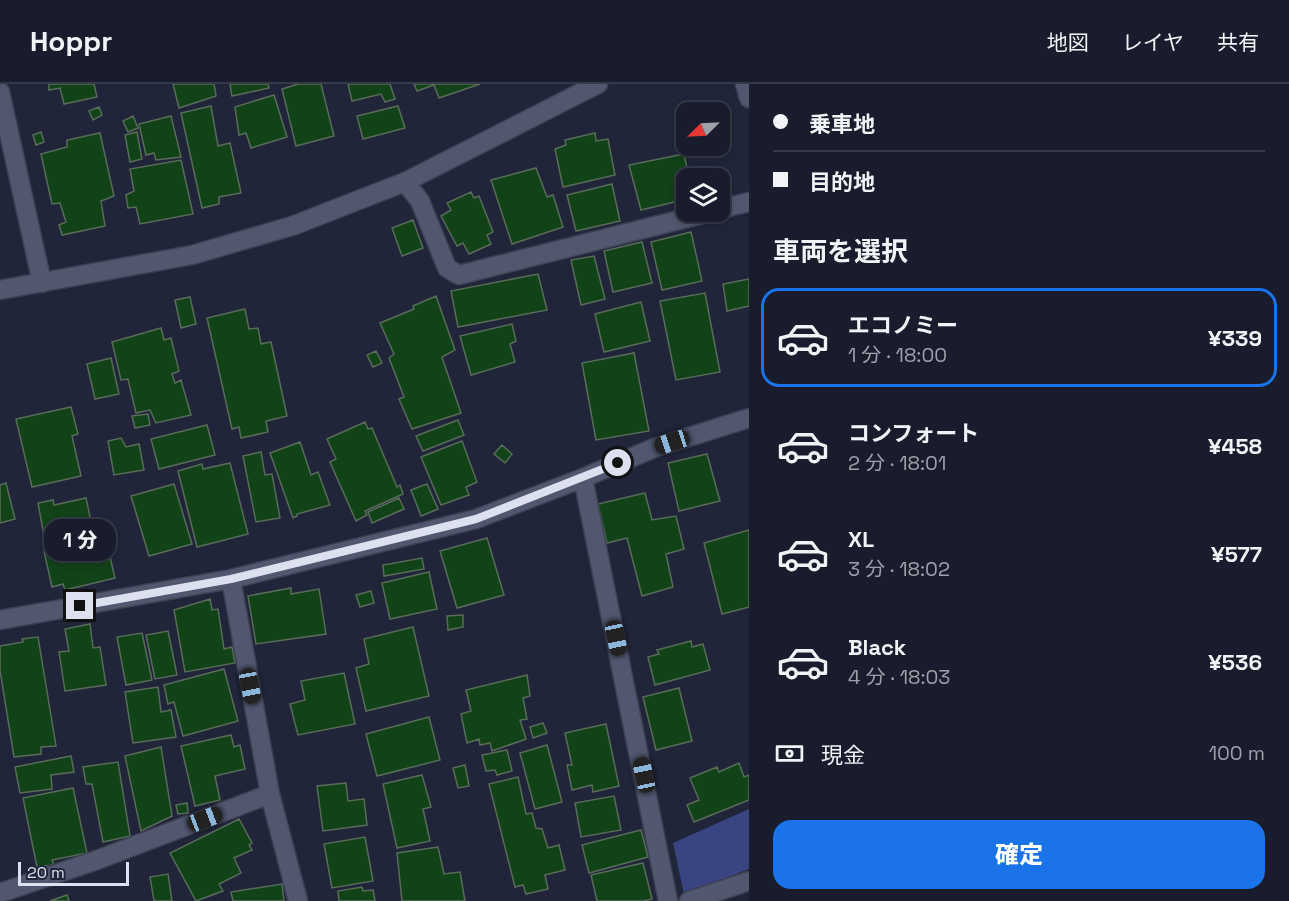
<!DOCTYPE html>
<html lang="ja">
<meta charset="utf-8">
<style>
body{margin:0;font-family:"Space Grotesk","Noto Sans JP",sans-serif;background:#252938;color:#f1f3f6;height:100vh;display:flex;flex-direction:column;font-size:22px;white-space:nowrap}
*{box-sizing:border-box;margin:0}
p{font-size:20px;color:#9fa1a9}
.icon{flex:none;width:33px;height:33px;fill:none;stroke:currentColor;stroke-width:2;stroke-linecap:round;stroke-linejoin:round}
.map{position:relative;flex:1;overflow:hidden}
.drawer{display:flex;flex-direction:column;background:#181c2c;width:540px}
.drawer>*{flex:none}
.guide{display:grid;align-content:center;height:132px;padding:0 24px;background:#181c2c}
.needle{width:39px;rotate:246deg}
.controls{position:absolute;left:676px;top:18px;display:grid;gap:12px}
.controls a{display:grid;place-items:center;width:54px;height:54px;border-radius:12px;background:#181c2c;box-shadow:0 3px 9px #0003,0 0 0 2px #363a48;font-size:30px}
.scale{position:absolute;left:18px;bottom:15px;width:111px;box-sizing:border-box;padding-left:6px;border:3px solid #dde1ef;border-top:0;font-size:16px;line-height:21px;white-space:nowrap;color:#dde1ef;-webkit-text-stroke:4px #20253a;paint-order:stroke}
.end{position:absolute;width:27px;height:27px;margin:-14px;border:8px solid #dde1ef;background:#111;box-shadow:0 0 0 3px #111}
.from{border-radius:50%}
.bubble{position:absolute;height:42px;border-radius:18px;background:#181c2c;box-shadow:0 3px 9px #0003,0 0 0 2px #363a48;font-size:20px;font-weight:800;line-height:42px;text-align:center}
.car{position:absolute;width:18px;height:36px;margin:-18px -9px;border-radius:8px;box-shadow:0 0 4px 2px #0007;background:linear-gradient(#222 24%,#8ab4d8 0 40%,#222 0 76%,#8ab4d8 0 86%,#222 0)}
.guide b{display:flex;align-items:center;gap:21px;height:57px;font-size:22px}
.guide b+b{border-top:2px solid #363a48}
.guide i{width:15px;height:15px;background:#f1f3f6}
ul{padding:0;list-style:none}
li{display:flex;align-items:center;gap:18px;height:99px;margin:0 12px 9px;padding:0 12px;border:3px solid transparent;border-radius:18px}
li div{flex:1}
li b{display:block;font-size:22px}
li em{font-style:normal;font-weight:800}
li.current{border-color:#1a73e8}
li>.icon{width:54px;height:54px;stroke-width:1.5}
h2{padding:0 24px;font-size:27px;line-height:72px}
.pay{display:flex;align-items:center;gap:15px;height:66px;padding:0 24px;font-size:22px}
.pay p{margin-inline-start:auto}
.primary-button{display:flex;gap:12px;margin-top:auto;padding:12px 24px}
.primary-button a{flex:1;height:69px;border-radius:18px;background:#1a73e8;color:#fff;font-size:24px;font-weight:800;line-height:69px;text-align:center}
header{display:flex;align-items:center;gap:36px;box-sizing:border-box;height:84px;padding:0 30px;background:#181c2c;border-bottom:2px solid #363a48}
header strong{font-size:28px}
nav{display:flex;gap:33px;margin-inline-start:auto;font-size:21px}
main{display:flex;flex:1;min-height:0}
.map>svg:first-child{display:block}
</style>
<header>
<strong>Hoppr</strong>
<nav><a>地図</a><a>レイヤ</a><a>共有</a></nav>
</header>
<main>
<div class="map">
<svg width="749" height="817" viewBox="0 0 749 817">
<rect width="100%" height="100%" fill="#20253a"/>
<path fill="#394580" d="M 749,725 L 749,785 L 684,810 L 673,759 Z"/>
<path fill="#124218" stroke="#586c59" stroke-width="1.5" d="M 49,0 L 94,0 L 97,13 L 64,20 L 60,4 L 49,6 Z
M 173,0 L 214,0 L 216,12 L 179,24 Z
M 230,0 L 268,0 L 269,4 L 232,12 Z
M 298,0 L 321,0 L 334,52 L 296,62 L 282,5 Z
M 348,0 L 390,0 L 395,15 L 385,18 L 381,10 L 352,17 Z
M 414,0 L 480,0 L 439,14 L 434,1 L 417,7 Z
M 274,11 L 287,53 L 251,64 L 246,49 L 239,51 L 235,23 Z
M 211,22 L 218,62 L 230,59 L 241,109 L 219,113 L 219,120 L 202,124 L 181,29 Z
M 398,22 L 405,44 L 363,55 L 357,32 Z
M 99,23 L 102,31 L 93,36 L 89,27 Z
M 133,32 L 138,44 L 128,48 L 123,37 Z
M 171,32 L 181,73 L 156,76 L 154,69 L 146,71 L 139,40 Z
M 41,48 L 44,58 L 36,61 L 33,51 Z
M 137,48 L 142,75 L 130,78 L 125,51 Z
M 100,49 L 114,112 L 101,117 L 105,142 L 62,151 L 59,141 L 66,138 L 60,119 L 52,120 L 41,70 L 67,63 L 67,56 Z
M 595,49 L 596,57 L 608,55 L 615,91 L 563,103 L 555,65 L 566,61 L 565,56 Z
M 684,70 L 689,94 L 687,94 L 687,99 L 685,100 L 687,115 L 641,126 L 629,81 Z
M 181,76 L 193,130 L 140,140 L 136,123 L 128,124 L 126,111 L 134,107 L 130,85 Z
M 536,84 L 547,113 L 553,111 L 563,143 L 512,160 L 491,96 Z
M 612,100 L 620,137 L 576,147 L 567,111 Z
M 471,108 L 474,114 L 479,112 L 493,148 L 487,151 L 491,160 L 469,170 L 463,159 L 457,162 L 441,132 L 451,126 L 447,119 Z
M 413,136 L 423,164 L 402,172 L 392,144 Z
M 691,148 L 702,197 L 662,206 L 651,158 Z
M 642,158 L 652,199 L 613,208 L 604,167 Z
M 594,172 L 605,215 L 581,221 L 571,176 Z
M 538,190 L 547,226 L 458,243 L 451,207 Z
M 749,195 L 749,222 L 727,227 L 723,200 Z
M 705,209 L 720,288 L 676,296 L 660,217 Z
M 436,212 L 455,266 L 442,273 L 461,329 L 412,345 L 399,315 L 404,313 L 389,274 L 394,270 L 380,239 L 414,225 L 413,222 Z
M 190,213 L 196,240 L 181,244 L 175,216 Z
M 641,218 L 650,257 L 604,268 L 595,230 Z
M 245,225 L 249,245 L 258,244 L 261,260 L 271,258 L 287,332 L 266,337 L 268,348 L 241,354 L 239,343 L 232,345 L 207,234 Z
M 512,240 L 516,257 L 510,260 L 515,278 L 471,291 L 460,252 Z
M 161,244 L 164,256 L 171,254 L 179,287 L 172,290 L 175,299 L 181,296 L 191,331 L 156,339 L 150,326 L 136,329 L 128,295 L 121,296 L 112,258 Z
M 376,267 L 382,279 L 373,283 L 367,271 Z
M 634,269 L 649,347 L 596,356 L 582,279 Z
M 111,274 L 119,310 L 95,315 L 87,280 Z
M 71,323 L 78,350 L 72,352 L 81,392 L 32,403 L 16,335 Z
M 148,330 L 150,341 L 135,344 L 132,332 Z
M 458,336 L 464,351 L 423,367 L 416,352 Z
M 365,338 L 368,345 L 372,344 L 397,403 L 400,401 L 403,410 L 365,427 L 367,431 L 356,437 L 330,378 L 336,375 L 327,355 Z
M 207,341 L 215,371 L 159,385 L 151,355 Z
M 121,354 L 126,363 L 139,360 L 144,386 L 114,391 L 108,357 Z
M 462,357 L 477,398 L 466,403 L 469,411 L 441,421 L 421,373 Z
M 300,358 L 311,391 L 318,388 L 330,421 L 297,430 L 297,432 L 293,434 L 270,369 Z
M 502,361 L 512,370 L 505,379 L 494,370 Z
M 261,368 L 265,391 L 272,390 L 280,434 L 256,438 L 243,372 Z
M 707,370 L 720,417 L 679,427 L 668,379 Z
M 230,379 L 248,450 L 197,463 L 178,387 L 202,380 L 203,385 Z
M 6,399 L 15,435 L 0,439 L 0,401 Z
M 174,400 L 192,460 L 149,472 L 131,412 Z
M 427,400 L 438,425 L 421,432 L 411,406 Z
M 645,409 L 652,436 L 676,432 L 684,465 L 666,470 L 673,503 L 642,512 L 627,454 L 607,459 L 598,420 Z
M 86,414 L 93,447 L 45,457 L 38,419 L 53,416 L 54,421 Z
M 399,414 L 404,425 L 372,439 L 368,428 Z
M 749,446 L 749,523 L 722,530 L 704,459 Z
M 105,452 L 115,494 L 65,506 L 63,500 L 52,503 L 44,467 Z
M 487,454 L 504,511 L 457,524 L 440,467 Z
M 422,474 L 424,485 L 384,492 L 383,481 Z
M 429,488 L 437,525 L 390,535 L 382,499 Z
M 291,504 L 291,510 L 319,505 L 326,550 L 256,560 L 248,512 Z
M 371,507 L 374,519 L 360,523 L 356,511 Z
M 210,515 L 212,526 L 218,525 L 224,565 L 232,563 L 235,579 L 185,588 L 174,526 Z
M 463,531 L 463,543 L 448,546 L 447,532 Z
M 90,540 L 93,564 L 100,563 L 106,601 L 65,607 L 59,568 L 69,567 L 65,545 Z
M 413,543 L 429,612 L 366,627 L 356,584 L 369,580 L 364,555 Z
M 168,547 L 177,591 L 155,595 L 146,551 Z
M 142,549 L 152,596 L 126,601 L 117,553 Z
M 38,553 L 56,662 L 41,663 L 41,670 L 14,673 L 0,586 L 0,562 L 23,558 L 22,555 Z
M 691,557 L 692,563 L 703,560 L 710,586 L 655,601 L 648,573 L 659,570 L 657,566 Z
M 224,585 L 238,637 L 183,652 L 174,618 L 168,620 L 164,601 Z
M 344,589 L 355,640 L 298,651 L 290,620 L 305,616 L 301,597 Z
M 527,591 L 530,612 L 523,614 L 527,635 L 520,636 L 526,655 L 492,667 L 490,659 L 480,661 L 479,655 L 467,659 L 461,630 L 471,627 L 466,606 Z
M 158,603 L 161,628 L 171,626 L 176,653 L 133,659 L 125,608 Z
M 679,604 L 692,657 L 656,666 L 643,613 Z
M 429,633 L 440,676 L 377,692 L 366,650 Z
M 543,639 L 547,649 L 533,654 L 530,643 Z
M 606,640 L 619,702 L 593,708 L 592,701 L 572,706 L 567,681 L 572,681 L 565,649 Z
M 231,651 L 234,663 L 240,661 L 245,685 L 215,692 L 220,716 L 195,722 L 181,662 Z
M 547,661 L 562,718 L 535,725 L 520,669 Z
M 161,663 L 172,732 L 141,747 L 125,672 Z
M 507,666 L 512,687 L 497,691 L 495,686 L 486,687 L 482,671 Z
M 71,672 L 74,688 L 51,691 L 52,705 L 20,709 L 15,683 Z
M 118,678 L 130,752 L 103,758 L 92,700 L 86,700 L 83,683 Z
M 739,679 L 744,693 L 749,691 L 749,716 L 694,738 L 687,721 L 699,716 L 690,694 L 717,683 L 719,688 Z
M 465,681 L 469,702 L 458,704 L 453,684 Z
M 422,691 L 431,723 L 423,725 L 430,757 L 397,764 L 383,700 Z
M 518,693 L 526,730 L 532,729 L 536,744 L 542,745 L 548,764 L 559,761 L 565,786 L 545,791 L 548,805 L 526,810 L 523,801 L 515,803 L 489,700 Z
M 346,699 L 348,717 L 364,715 L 367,741 L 323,747 L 317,702 Z
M 73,704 L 87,769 L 52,776 L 54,781 L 37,783 L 23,714 Z
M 614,712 L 621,746 L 581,753 L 575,719 Z
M 187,719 L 188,729 L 178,730 L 176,721 Z
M 239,735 L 252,759 L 249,761 L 252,766 L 234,774 L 241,789 L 219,800 L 223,807 L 196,817 L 170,769 Z
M 641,746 L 648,773 L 589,789 L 582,761 Z
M 365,753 L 373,797 L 332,804 L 324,760 Z
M 438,763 L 444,790 L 460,788 L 465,817 L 402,817 L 397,769 Z
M 643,779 L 652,815 L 643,817 L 597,817 L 591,791 Z
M 168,790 L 172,817 L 154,817 L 150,793 Z
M 282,800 L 284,817 L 233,817 L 231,808 Z
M 362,803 L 363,807 L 373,806 L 375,817 L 339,817 L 338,807 Z
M 67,811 L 69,817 L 50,817 Z"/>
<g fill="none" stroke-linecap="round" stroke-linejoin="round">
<defs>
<path id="street" d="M 0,8 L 42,199
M 405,98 L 420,117 L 447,184 L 459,191 L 711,128
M 720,125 L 749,118
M 583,394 L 668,817
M 231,495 L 270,710 L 298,817
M 0,536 L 231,495 L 476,435 L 583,394 L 654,364 L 749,334
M 0,809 L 97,776 L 270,710
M 689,817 L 749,797"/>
<path id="secondary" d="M 745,0 L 749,14
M 0,206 L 192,171 L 292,142 L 405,98 L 598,0"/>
</defs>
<use href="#street" stroke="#3d4152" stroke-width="21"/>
<use href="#secondary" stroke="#3d4152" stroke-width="21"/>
<use href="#street" stroke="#51576f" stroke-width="18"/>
<use href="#secondary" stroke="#51576f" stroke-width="18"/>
</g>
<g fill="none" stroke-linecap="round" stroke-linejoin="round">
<path stroke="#dde1ef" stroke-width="8" d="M 80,522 L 231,495 L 476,435 L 618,379"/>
</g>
</svg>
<div class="controls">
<a><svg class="needle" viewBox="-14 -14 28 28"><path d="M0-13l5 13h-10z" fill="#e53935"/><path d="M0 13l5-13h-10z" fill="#9fa1a9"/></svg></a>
<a><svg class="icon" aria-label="layers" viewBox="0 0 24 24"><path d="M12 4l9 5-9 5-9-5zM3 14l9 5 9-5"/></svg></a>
</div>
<div class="scale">20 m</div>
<i class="end from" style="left:618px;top:379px"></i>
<i class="end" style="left:80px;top:522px"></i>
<div class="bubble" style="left:44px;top:435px;width:72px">1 分</div>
<i class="car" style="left:672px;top:358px;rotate:252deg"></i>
<i class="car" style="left:616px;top:554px;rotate:168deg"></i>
<i class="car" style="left:250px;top:602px;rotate:169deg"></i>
<i class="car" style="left:644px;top:691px;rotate:348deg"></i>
<i class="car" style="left:205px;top:735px;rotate:69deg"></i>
</div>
<section class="drawer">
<div class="guide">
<b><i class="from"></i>乗車地</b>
<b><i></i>目的地</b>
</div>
<h2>車両を選択</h2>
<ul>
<li class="current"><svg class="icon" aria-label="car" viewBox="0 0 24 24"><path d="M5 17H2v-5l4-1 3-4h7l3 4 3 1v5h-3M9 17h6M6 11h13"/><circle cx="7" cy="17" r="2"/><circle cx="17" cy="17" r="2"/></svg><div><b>エコノミー</b><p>1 分 · 18:00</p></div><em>¥339</em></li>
<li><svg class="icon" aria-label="car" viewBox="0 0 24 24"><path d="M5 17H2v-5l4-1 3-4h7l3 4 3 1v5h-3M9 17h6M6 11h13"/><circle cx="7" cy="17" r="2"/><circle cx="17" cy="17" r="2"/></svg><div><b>コンフォート</b><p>2 分 · 18:01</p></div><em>¥458</em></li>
<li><svg class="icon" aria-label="car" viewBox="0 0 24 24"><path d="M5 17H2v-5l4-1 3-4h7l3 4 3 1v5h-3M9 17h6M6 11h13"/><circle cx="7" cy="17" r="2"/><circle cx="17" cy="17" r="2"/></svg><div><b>XL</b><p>3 分 · 18:02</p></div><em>¥577</em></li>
<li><svg class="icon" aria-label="car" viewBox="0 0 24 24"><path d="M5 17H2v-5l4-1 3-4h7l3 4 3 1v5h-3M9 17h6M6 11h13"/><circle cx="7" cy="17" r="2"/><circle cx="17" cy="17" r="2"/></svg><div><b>Black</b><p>4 分 · 18:03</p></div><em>¥536</em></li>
</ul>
<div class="pay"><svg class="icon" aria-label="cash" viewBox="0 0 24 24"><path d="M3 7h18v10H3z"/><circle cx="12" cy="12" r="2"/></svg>現金<p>100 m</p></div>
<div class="primary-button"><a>確定</a></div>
</section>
</main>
